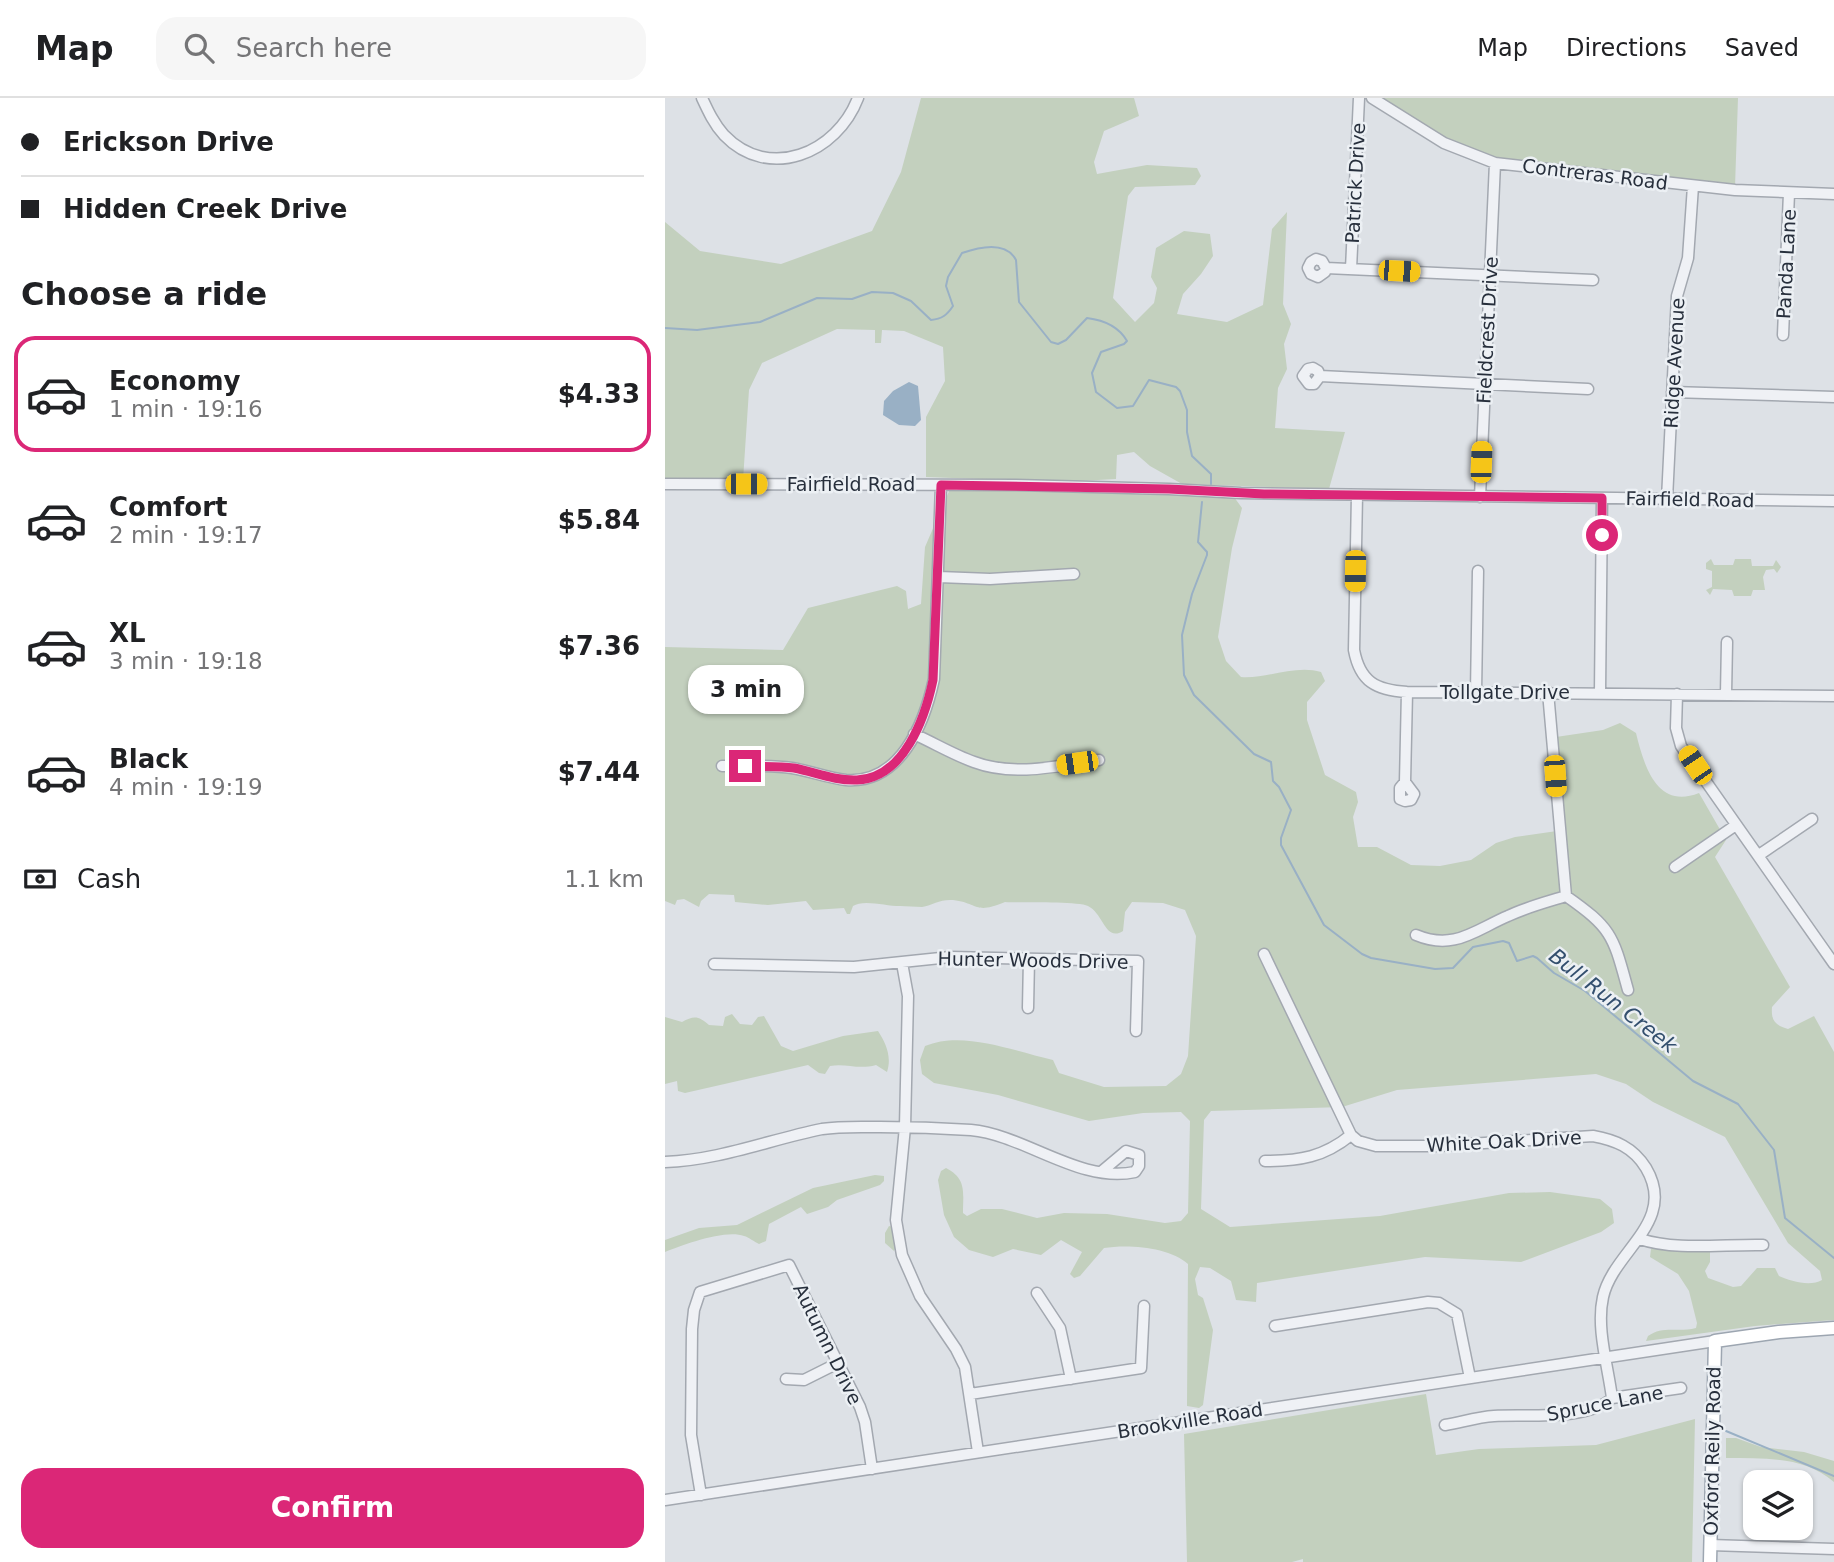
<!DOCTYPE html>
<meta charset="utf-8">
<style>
body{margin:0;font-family:"DejaVu Sans",sans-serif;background:#f6f6f6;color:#202124;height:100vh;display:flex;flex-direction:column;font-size:26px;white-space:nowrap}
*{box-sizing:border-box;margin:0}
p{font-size:23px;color:#757577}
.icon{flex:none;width:38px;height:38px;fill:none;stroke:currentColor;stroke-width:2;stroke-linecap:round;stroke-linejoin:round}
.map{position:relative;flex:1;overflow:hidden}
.details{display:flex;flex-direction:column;background:#fff;width:665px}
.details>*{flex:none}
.hud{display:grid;align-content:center;height:154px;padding:0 21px;background:#fff}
.fabs{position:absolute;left:1078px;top:1372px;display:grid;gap:14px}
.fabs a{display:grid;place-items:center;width:70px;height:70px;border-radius:14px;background:#fff;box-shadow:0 2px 5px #0004;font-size:35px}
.end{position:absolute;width:32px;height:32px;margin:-16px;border:9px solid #db2777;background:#fff;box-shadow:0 0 0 4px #fff}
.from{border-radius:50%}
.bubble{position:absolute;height:49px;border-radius:21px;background:#fff;box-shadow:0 2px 5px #0004;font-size:23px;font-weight:800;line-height:49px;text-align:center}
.car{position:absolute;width:21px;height:42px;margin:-21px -10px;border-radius:9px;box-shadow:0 0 5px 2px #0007;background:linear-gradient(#f5c518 24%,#345 0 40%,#f5c518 0 76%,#345 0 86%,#f5c518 0)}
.hud b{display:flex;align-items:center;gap:24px;height:66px;font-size:26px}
.hud b+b{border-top:2px solid #e0e0e0}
.hud i{width:18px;height:18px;background:#202124}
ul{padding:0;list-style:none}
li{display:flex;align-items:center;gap:21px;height:116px;margin:0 14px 10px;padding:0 7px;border:4px solid transparent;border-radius:21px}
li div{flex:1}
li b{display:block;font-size:26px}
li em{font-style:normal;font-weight:800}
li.selected{border-color:#db2777}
li>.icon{width:63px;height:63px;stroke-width:1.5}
h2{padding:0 21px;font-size:32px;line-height:84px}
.pay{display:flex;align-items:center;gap:18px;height:77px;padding:0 21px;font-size:26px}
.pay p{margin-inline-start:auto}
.button{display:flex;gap:14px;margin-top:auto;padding:14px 21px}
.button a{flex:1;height:80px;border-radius:21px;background:#db2777;color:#fff;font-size:28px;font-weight:800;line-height:80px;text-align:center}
header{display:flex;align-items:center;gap:42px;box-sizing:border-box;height:98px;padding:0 35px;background:#fff;border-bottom:2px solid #e0e0e0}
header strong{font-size:33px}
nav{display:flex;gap:38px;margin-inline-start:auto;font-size:24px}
.search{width:490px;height:63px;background:#f6f6f6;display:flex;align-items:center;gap:18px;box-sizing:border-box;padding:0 24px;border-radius:21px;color:#757577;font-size:26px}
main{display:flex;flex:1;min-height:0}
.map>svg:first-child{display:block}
</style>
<header>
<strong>Map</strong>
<div class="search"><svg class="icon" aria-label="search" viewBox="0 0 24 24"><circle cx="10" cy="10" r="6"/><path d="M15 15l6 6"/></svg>Search here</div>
<nav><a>Map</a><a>Directions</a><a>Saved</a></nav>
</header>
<main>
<section class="details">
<div class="hud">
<b><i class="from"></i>Erickson Drive</b>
<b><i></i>Hidden Creek Drive</b>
</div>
<h2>Choose a ride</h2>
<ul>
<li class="selected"><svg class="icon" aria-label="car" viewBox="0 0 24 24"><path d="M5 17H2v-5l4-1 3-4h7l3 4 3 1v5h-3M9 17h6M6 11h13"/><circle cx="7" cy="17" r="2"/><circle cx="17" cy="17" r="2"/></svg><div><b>Economy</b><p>1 min · 19:16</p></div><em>$4.33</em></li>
<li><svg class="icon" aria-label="car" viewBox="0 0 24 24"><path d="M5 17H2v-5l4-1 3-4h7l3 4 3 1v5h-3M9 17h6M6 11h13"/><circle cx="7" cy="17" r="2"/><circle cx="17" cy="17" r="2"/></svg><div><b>Comfort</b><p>2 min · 19:17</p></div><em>$5.84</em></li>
<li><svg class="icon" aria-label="car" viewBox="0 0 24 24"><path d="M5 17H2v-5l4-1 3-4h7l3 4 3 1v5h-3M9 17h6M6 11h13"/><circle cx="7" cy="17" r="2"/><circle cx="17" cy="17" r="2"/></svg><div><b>XL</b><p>3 min · 19:18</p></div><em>$7.36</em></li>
<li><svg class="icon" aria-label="car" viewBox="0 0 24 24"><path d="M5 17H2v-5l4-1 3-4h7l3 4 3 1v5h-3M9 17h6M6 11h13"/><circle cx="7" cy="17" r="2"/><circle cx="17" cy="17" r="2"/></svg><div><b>Black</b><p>4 min · 19:19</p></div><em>$7.44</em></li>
</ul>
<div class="pay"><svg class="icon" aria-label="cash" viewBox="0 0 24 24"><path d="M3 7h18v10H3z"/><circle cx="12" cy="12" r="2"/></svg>Cash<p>1.1 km</p></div>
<div class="button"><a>Confirm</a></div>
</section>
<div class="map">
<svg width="1169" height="1464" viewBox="0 0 1169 1464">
<rect width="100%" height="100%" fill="#dde1e6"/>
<path fill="#c3d0be" d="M 256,0 L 469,0 L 474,18 L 439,33 L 429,64 L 432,76 L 482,67 L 532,70 L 536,78 L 530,87 L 470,89 L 463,98 L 448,200 L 470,224 L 489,205 L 492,190 L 486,179 L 491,150 L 519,133 L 545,136 L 548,158 L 536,176 L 518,196 L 512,216 L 562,224 L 598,207 L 607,131 L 622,114 L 618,206 L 626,226 L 619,246 L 622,271 L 613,290 L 610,330 L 680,334 L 664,391 L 517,386 L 485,368 L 469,354 L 452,357 L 451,381 L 396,384 L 261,379 L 261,319 L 280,283 L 278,249 L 239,233 L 217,232 L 216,245 L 210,245 L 210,232 L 172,231 L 97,265 L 84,292 L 78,382 L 0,382 L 0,124 L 35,153 L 116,166 L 207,133 L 236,74 Z
M 713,0 L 1073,0 L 1070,89 L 840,63 L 803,53 Z
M 285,391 L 448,392 L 569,399 L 577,410 L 567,450 L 553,539 L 561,563 L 576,579 C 602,581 631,566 656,574 L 660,583 L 642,604 L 642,622 L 660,677 L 691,694 L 693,704 L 688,719 L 693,749 L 712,749 L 746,767 L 775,768 L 806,762 L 831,745 L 850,739 L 899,732 L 891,639 L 938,632 L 955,625 L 971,635 C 979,668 992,712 1034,695 L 1061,742 L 1050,759 L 1125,889 L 1107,909 C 1106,923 1110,927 1123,931 L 1149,918 L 1169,954 L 1169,1222 L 1090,1228 L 981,1243 L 983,1238 C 999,1227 1012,1235 1031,1230 L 1032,1225 L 1024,1193 L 1013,1176 L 985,1159 L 986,1151 L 995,1142 L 1045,1150 L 1045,1164 L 1040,1173 L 1043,1180 L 1068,1189 L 1076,1188 L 1092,1170 L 1110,1170 L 1114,1178 C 1125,1183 1145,1189 1157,1182 L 1155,1173 L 1123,1145 L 1060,1039 L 988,1004 L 961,986 L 931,976 L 732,992 L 677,1009 L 546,1013 L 539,1022 L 536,1111 L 565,1129 L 715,1118 L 844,1095 L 885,1094 L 935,1101 L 947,1111 L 949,1125 L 936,1134 L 856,1164 L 760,1159 L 592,1185 L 591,1204 L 571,1202 L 566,1183 L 545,1170 L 535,1169 L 530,1181 L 533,1197 L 538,1200 L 548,1232 L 538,1307 L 534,1310 L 522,1308 L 523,1166 C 505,1149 463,1146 439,1150 L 415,1178 L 409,1180 L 405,1176 L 417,1154 L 396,1142 L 376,1157 L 348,1151 L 328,1159 L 304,1152 L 289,1139 L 279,1117 L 273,1082 L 276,1073 L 281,1070 C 302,1081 298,1094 298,1115 L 302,1118 L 316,1111 L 337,1111 L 372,1120 L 399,1115 L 442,1116 L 500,1125 L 516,1123 L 523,1115 L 525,1023 L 516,1014 L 478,1015 L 424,1023 L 333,997 L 269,985 L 257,976 L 255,962 L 260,948 C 298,932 348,953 388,962 L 394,975 L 439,989 L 501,988 L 516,976 L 523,958 L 531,838 L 520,812 L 498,805 L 467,804 L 460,814 L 458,833 C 440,844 439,816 423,808 C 412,803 355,805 340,804 C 309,817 314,805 288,802 C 275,801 268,807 257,809 C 250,809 242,808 235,808 C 221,808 198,801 188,808 L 185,816 L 182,816 L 179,810 L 148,812 L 141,803 L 103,807 L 70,804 L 69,797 L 44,796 L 36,803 L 34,809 L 19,801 L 12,802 L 10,807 L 0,803 L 0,549 L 118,552 L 143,510 L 232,488 L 241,493 L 243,511 L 256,506 L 260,449 Z
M 1046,461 L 1049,467 L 1068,467 L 1070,461 L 1086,461 L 1087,468 L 1108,468 L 1111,462 L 1116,469 L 1112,475 L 1109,471 L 1101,472 L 1098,479 L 1100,492 L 1088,492 L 1086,498 L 1069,498 L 1067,492 L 1048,491 L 1045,497 L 1041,492 L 1047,489 L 1047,473 L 1041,471 L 1041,465 Z
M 67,916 L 75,926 L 87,927 L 93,919 L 99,918 L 116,948 L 128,953 L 178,938 L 213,933 C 221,945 227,959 222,974 L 211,967 C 193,972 181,965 165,968 L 160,976 L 154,975 L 143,967 L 20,995 L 13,993 L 12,983 L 0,986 L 0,919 L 17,924 C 29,917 34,918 44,927 L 58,928 L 60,919 Z
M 210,1077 L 219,1078 L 219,1083 L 215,1087 L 172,1102 L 163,1109 L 142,1116 L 136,1109 L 104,1126 L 101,1143 L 94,1146 C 89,1144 84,1139 79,1138 C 60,1131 18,1147 0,1154 L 0,1142 L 34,1130 L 72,1127 L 148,1090 Z
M 224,1128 L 228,1129 L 231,1149 L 229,1153 L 220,1145 L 220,1135 Z
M 761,1296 L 771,1357 L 814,1351 L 931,1347 L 1030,1321 L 1027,1464 L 638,1464 L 638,1461 L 627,1464 L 522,1464 L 519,1336 Z
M 1061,1340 L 1071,1340 L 1096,1349 L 1139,1354 L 1169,1363 L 1169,1384 C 1138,1357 1099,1361 1061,1360 Z"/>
<path fill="#99b0c5" d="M 244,284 L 253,288 L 256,322 L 250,328 L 234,327 L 218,317 L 219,303 L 228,293 Z"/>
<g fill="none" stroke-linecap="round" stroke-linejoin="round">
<path stroke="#99b0c5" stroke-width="2" d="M 0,230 L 32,232 L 95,224 L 152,200 L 187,201 L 207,194 L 228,195 L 246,203 L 266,222 C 277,221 282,217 288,208 L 281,188 L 283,179 L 297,155 C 314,149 341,143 351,162 L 354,204 L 386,244 L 393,246 L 401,242 L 422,220 C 438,222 454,229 462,243 L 459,246 L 436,254 L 427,275 L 431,294 L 452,310 L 468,308 L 484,282 L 511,289 L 515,293 L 522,312 L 522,334 L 527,358 L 546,376 L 546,386
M 537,404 L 533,444 L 542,454 L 542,457 L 527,496 L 517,537 L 519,577 L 529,597 L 589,656 L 606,664 L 608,683 L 614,689 L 626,712 L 616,740 L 616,747 L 659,827 L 697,856 L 706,860 L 770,871 L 788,870 L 808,849 L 838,843 L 844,845 L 852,863 L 868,858 L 872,860 L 889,875 L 920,893 L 1028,983 L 1073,1006 L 1109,1052 L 1120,1120 L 1169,1160
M 1061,1333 L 1169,1378"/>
<defs>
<path id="minor" d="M 37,0 C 43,13 49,26 59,37 C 104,84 172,55 193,0
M 707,0 L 779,45 L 830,65 L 1070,92 L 1169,96
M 661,170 L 660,174 L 653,179 L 646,176 L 643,170 L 646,164 L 651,161 L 657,163 L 661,170 L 928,182
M 686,171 L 694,0
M 1118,237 L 1124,95
M 655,278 L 649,286 L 644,286 L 638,278 L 643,271 L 648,270 L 653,273 L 655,278 L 923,291
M 1007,294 L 1169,299
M 0,386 L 351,387 L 504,391 L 576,395 L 1169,403
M 692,397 L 689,552 C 695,584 711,592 742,594 L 1169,598
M 815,399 L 830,65
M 1002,401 L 1012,198 L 1023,160 L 1028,88
M 274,479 L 325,481 L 409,476
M 811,594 L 813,473
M 883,594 L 901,798 C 948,831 948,838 963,892
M 935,595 L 937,400
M 1012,596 L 1011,630 L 1016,648 L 1169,866
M 1061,596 L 1062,544
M 249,636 C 269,645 289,657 309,664 C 349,679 393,668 434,662
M 57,668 C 80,668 104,667 127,670 C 145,673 163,680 181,682 C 235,686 259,627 269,581 L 276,387
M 740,684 L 749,696 L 746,702 L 740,703 L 735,701 L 735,690 L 740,684 L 742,594
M 1094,757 L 1147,721
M 1010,769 L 1071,727
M 751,837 C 789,853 810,832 843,818 C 862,809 882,804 901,798
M 599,856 L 686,1037 L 693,1043 L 711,1048 L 774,1048 L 928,1038 C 950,1042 968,1049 981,1070 C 1013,1124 948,1153 938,1199 C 931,1230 943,1268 947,1300
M 237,865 L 243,898 L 240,1029 L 231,1122 L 237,1157 L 255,1198 L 291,1251 L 300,1269 L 313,1354
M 49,866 L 189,869 L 285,859 L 473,863 L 471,933
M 363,910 L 364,861
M 600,1063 C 635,1063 659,1059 686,1037
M 0,1064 C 55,1062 103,1042 157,1031 C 176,1028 196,1029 215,1029 C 246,1029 276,1030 306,1032 C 360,1037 415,1086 470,1074 L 474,1068 L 474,1057 L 461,1053 L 436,1074
M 975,1141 C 1011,1153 1058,1146 1098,1147
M 372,1195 L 395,1230 L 406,1281
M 610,1228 L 763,1204 L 774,1205 L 792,1216 L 805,1280
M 121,1281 L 139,1282 L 173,1265
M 305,1296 L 476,1270 L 479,1208
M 780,1327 C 797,1324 813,1319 829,1318 C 860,1316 924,1323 947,1300 L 1016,1290
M 36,1397 L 26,1337 L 27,1231 L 29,1212 L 35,1194 L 124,1167 L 195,1309 L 200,1324 L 207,1371
M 0,1402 L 1050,1243
M 1045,1447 L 1169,1451"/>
<path id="major" d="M 1045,1464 L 1050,1243 L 1114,1234 L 1169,1230"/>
</defs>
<use href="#minor" stroke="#a3a8b0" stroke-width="13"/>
<use href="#major" stroke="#9da6b1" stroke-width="15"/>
<use href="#minor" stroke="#eff1f5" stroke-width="10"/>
<use href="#major" stroke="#fff" stroke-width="12"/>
</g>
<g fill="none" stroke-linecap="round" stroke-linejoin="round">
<path stroke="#db2777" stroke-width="9" d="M 80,668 C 96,669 113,668 129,670 C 150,674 170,683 192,682 C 239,680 260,620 268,582 L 276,387 L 504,391 L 599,396 L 937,400 L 937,437"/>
</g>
<g text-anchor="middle" stroke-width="5" stroke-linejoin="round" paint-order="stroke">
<g font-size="19" fill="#272f3c" stroke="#ecf0f4">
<text transform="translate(930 76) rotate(7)" y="7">Contreras Road</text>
<text transform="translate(690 85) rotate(-87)" y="7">Patrick Drive</text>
<text transform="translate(1121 166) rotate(-87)" y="7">Panda Lane</text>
<text transform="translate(822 232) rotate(-87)" y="7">Fieldcrest Drive</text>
<text transform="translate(1009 265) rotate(-87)" y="7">Ridge Avenue</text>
<text x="186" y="393">Fairfield Road</text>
<text transform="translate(1025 401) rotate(1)" y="7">Fairfield Road</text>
<text x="840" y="601">Tollgate Drive</text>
<text transform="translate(368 862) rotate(1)" y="7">Hunter Woods Drive</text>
<text transform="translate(839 1043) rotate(-3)" y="7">White Oak Drive</text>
<text transform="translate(163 1246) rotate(64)" y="7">Autumn Drive</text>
<text transform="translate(940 1305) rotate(-11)" y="7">Spruce Lane</text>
<text transform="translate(525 1322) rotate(-9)" y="7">Brookville Road</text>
<text transform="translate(1047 1353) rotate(-89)" y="7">Oxford Reily Road</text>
</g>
<g font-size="21" font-style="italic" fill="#334f6e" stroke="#ecf0f4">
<text transform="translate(948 903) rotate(38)" y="7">Bull Run Creek</text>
</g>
</g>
</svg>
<div class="fabs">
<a><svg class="icon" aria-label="layers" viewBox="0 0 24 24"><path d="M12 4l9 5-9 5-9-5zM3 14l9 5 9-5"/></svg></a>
</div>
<i class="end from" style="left:937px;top:437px"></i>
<i class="end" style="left:80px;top:668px"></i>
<div class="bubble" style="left:23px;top:567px;width:116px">3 min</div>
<i class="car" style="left:734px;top:173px;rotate:93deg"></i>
<i class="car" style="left:816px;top:364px;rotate:2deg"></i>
<i class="car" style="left:81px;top:386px;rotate:90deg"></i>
<i class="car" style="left:690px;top:473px;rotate:181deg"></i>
<i class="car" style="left:412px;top:665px;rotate:262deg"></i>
<i class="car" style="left:1030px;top:667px;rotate:326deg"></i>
<i class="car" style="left:890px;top:678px;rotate:176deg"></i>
</div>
</main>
